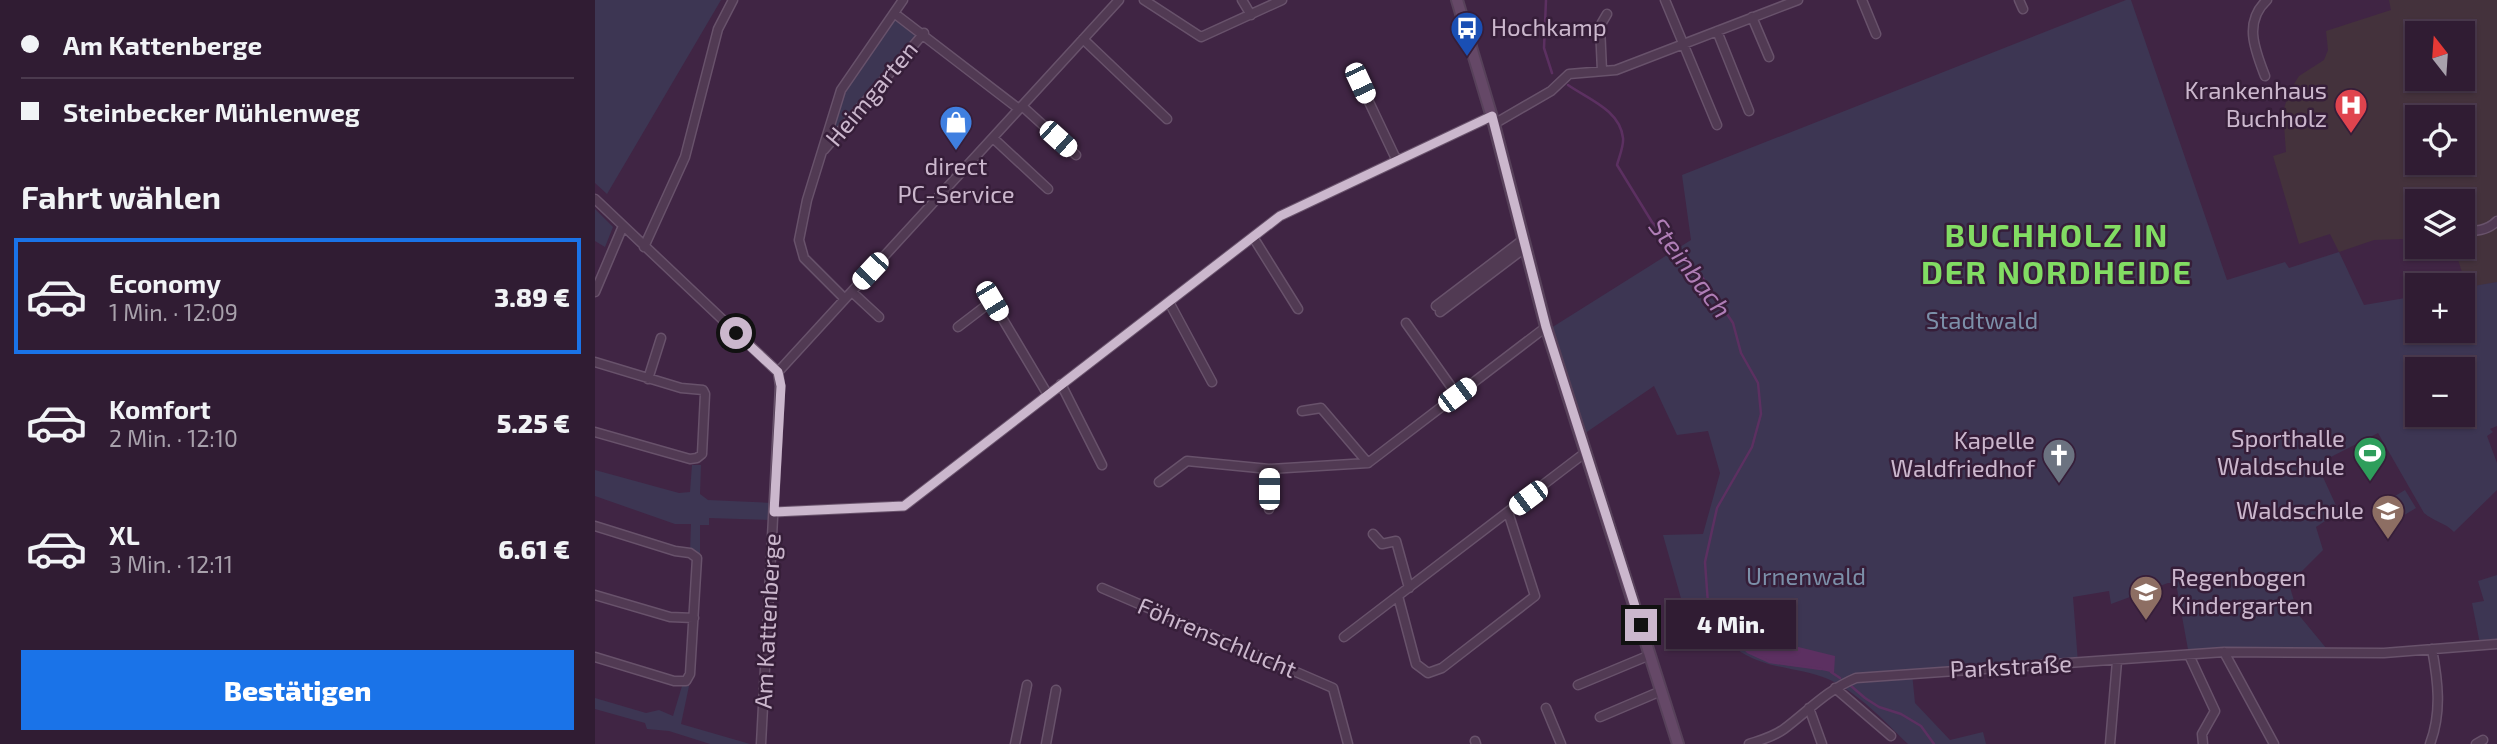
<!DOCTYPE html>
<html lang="de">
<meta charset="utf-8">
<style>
body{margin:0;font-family:"Exo 2",sans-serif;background:#38253b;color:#f1f3f6;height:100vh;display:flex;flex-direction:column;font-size:26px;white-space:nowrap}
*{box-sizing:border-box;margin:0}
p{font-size:23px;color:#a8a1ac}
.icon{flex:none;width:38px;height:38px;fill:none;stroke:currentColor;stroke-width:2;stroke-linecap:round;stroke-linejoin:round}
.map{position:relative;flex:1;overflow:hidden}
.sheet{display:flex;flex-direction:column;background:#301c33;width:595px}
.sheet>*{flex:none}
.guide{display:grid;align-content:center;height:154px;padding:0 21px;background:#301c33}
.needle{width:46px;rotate:343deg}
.buttons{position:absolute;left:1810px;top:21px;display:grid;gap:14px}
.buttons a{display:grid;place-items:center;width:70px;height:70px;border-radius:0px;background:#301c33;box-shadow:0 2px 5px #0004,0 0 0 2px #4b3a4e;font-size:35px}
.end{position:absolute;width:32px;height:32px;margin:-16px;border:9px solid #cbb7cd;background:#111;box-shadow:0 0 0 4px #111}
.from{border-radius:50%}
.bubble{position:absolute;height:49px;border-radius:0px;background:#301c33;box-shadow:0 2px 5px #0004,0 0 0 2px #4b3a4e;font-size:23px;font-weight:800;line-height:49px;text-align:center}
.car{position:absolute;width:21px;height:42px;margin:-21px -10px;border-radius:9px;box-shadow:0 0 5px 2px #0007;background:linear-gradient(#fff 24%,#345 0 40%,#fff 0 76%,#345 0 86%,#fff 0)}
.guide b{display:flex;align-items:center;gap:24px;height:66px;font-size:26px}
.guide b+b{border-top:2px solid #4b3a4e}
.guide i{width:18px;height:18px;background:#f1f3f6}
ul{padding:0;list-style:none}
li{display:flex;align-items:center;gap:21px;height:116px;margin:0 14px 10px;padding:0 7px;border:4px solid transparent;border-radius:0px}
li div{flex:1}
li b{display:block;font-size:26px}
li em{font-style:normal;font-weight:800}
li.current{border-color:#1a73e8}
li>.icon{width:63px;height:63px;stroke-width:1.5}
h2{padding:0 21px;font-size:32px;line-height:84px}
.primary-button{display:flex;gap:14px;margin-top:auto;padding:14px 21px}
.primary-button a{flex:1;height:80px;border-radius:0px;background:#1a73e8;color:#fff;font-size:28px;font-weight:800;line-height:80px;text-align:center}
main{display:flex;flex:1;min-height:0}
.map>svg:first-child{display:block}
</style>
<main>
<section class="sheet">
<div class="guide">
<b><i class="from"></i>Am Kattenberge</b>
<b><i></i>Steinbecker Mühlenweg</b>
</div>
<h2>Fahrt wählen</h2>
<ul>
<li class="current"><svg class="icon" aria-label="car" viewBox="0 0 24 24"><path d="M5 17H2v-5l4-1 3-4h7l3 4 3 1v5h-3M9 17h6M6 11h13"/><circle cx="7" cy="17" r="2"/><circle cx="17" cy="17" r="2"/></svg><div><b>Economy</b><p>1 Min. · 12:09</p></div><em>3.89 €</em></li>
<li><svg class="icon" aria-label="car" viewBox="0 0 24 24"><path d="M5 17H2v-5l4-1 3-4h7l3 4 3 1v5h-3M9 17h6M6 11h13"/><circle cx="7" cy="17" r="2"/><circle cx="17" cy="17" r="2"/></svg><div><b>Komfort</b><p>2 Min. · 12:10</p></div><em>5.25 €</em></li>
<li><svg class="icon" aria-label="car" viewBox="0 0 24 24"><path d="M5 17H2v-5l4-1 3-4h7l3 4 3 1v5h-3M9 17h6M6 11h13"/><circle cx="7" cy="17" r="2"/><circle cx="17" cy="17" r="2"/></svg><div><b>XL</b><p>3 Min. · 12:11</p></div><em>6.61 €</em></li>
</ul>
<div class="primary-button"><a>Bestätigen</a></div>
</section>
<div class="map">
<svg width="1902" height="744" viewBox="0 0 1902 744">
<rect width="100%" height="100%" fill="#402544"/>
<path fill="#44323c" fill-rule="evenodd" d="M 1794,0 L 1902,0 L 1902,282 L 1872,288 L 1859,247 L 1867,247 L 1867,201 L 1822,201 L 1822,234 L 1809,239 L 1779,240 L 1744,252 L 1735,234 L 1704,244 L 1678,156 L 1691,152 L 1688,112 L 1694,92 L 1704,76 L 1729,60 L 1733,50 L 1731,31 L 1796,10 ZM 1822,33 L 1867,33 L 1867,79 L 1822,79 ZM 1822,117 L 1867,117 L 1867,163 L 1822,163 Z"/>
<path fill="#3d3653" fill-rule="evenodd" d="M 0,0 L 126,0 L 12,194 L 0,183 Z
M 1531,0 L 1536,0 L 1632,280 L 1690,262 L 1694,268 L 1744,252 L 1769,305 L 1822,296 L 1822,331 L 1867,331 L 1867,288 L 1902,282 L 1902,426 L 1895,429 L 1898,432 L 1892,436 L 1902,463 L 1902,490 L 1859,532 C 1851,523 1838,521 1829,513 L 1783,433 L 1722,464 L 1744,512 L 1721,527 L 1728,550 L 1694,584 L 1703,614 L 1736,654 L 1594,655 L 1581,583 L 1573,583 L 1516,604 L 1514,591 L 1478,597 L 1483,663 L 1317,673 L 1320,703 L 1355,740 L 1388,732 L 1391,744 L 1313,744 C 1289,721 1264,693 1233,679 C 1207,668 1176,669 1151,655 C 1139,649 1129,635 1119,625 L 1097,637 L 1068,535 L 1108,534 L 1125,473 L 1113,431 L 1082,435 L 1059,386 L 986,436 L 956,328 L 1096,240 L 1087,175 ZM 1822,369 L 1867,369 L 1867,415 L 1822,415 Z
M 299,13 L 329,33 L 225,155 L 246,90 Z
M 0,209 L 18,227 L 10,247 L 0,241 Z
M 97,465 L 106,465 L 105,494 L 113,500 L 179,503 L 178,520 L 114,518 L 114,525 L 105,525 L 105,553 L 95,553 L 96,524 L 80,524 L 0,496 L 0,470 L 84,493 L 95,492 Z
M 1810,490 L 1821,508 L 1791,526 L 1780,508 Z
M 1902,575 L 1902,644 L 1885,644 L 1877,603 L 1889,601 L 1883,581 Z
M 87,686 L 94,686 L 86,724 L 155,744 L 115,744 L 74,731 L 52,729 L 50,723 L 0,709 L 0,698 L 51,713 L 64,710 L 78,716 Z"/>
<path fill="#5c3061" d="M 1116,611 L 1147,629 L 1183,642 L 1240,656 L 1239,673 C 1211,664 1177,669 1153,652 C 1139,642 1128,623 1116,611 Z"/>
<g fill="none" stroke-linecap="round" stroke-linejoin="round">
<path stroke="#5c3061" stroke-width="2.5" d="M 951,0 L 949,48 L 957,73
M 973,85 C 993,99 1025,110 1028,138 C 1029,146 1024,157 1022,165 L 1057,222 L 1107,277 L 1138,323 L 1146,353 L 1163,383 L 1166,414 L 1157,447 L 1122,508 L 1110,562 L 1113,604 L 1123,622 L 1153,652 L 1175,662 L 1226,669
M 1236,672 L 1245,678
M 1256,686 L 1270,698 L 1284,707 L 1306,714 L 1326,726 L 1339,744"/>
<defs>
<path id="street" d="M 549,0 L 606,37 L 687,0
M 647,0 L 656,15
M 1070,0 L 1122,125
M 1267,0 L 1281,34
M 1424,0 L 1428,9
M 299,13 L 424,109
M 1157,17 L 1174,57
M 1122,31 L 1154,111
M 488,39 L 572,119
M 1007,71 L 1005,26 L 1012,14
M 1670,76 C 1660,50 1648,22 1672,0
M 765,83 L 802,161
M 427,106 L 481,155
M 899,124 L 956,91 L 974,74 L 1021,70 L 1203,0
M 398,138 L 453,189
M 229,150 L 329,33
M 0,199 L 183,372 L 185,386 L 166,744
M 1867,229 C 1879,233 1893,230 1902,221
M 658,237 L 703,309
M 49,247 L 90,157 L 123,29 L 138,0
M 0,292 L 28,226
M 257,292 L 284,317
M 250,299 L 209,258 L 204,240 L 212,200 L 246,90 L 308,0
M 574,302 L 617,382
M 841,306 L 929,239
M 845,312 L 931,247
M 811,323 L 862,395
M 363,327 L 397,301 L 453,395
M 0,362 L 86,388 L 108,390 L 110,394 L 107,454 L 102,458 L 95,459 L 0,432
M 183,372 L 524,0
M 53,379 L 66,338
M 466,384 L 507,465
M 707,411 L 726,408 L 773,463
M 674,469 L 674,509
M 564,482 L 592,461 L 674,469 L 773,463 L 951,327
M 179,512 L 309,506 L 685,216 L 897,116
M 0,526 L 80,551 L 95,553 L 102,558 L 95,674 L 91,681 L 79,681 L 0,657
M 778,534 L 787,544 L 801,541 L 814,588
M 507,588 L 738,688 L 753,744
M 0,595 L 75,617 L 99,618
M 803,596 L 821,664 L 833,673 L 847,668 L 940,596 L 913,512
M 749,637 L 991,452
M 1629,652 L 1679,744
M 1594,655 L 1620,711 L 1607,734 L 1608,744
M 983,685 L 1055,655
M 1240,688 L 1296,736
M 951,708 L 966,744
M 1214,708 L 1227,744
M 1005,717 L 1066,691
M 880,741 L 881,744
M 420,744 L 432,685
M 451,744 L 461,690
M 1154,744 C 1166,740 1178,737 1189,729 C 1213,711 1232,690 1261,678 L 1629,652 L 1789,653 L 1902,644
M 1515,744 L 1522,661
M 1835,744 C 1847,712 1843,681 1837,649
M 1881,744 L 1888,740"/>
<path id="secondary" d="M 862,0 L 899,124 L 951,327 L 1083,744"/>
</defs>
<use href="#street" stroke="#68526b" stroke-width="11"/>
<use href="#secondary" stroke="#57415a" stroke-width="14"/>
<use href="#street" stroke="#513a53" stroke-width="8"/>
<use href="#secondary" stroke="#654867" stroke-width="10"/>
</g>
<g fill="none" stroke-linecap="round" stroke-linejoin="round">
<path stroke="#cbb7cd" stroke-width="9" d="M 141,333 L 183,372 L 186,386 L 179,512 L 309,506 L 685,216 L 897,116 L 951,327 L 1046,625"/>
</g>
<defs>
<symbol id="bus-pin" viewBox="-11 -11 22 30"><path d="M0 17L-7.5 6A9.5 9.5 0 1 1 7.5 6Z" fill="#1a4fb4" stroke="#361e39"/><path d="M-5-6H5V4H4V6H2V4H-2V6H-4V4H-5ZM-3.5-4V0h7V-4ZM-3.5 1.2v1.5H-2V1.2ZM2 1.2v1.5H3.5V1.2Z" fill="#fff"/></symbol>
<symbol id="hospital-pin" viewBox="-11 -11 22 30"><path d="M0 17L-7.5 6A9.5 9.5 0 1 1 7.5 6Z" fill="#e0444e" stroke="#361e39"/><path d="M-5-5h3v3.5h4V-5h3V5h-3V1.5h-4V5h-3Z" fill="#fff"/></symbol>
<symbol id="shop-pin" viewBox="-11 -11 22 30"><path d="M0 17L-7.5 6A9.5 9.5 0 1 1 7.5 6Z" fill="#3f7fe0" stroke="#361e39"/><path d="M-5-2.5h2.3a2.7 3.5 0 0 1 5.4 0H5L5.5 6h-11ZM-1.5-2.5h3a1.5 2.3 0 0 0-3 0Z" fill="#fff"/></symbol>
<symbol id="stadium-pin" viewBox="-11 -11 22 30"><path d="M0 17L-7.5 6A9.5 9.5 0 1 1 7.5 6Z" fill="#2e9e5b" stroke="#361e39"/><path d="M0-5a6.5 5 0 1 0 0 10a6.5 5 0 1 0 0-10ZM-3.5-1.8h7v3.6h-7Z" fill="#fff"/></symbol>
<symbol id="church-pin" viewBox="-11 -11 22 30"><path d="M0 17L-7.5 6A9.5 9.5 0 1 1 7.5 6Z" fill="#6b7280" stroke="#361e39"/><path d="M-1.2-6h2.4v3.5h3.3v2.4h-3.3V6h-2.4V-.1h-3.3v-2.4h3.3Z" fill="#fff"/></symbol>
<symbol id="school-pin" viewBox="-11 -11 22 30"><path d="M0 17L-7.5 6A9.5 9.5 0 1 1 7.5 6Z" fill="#8d6e63" stroke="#361e39"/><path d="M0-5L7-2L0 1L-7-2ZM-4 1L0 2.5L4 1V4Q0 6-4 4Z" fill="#fff"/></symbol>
</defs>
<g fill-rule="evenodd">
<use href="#bus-pin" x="853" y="9" width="38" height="52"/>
<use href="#hospital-pin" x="1737" y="86" width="38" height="52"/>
<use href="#shop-pin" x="342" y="103" width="38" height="52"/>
<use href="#stadium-pin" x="1756" y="434" width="38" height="52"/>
<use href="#church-pin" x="1445" y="436" width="38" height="52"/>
<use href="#school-pin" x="1774" y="492" width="38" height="52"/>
<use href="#school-pin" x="1532" y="573" width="38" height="52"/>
</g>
<g text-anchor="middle" stroke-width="5" stroke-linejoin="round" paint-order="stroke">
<g font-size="24" fill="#cbb7cd" stroke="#361e39" text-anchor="end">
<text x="896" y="36" text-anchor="start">Hochkamp</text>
<text x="1732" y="99">Krankenhaus<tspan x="1732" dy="28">Buchholz</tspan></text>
<text x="361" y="175" text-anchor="middle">direct<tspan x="361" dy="28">PC-Service</tspan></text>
<text x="1750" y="447">Sporthalle<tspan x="1750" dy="28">Waldschule</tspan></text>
<text x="1440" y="449">Kapelle<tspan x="1440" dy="28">Waldfriedhof</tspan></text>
<text x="1769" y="519">Waldschule</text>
<text x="1576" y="586" text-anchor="start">Regenbogen<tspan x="1576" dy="28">Kindergarten</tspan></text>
</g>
<g font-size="24" fill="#cbb7cd" stroke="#361e39">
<text transform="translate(277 94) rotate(-50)" y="8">Heimgarten</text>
<text transform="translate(173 621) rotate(-87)" y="8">Am Kattenberge</text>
<text transform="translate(622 638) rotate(23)" y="8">Föhrenschlucht</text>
<text transform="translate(1416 667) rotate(-3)" y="8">Parkstraße</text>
</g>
<g font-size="24" fill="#7c90a9" stroke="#361e39">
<text x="1387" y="329">Stadtwald</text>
<text x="1211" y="585">Urnenwald</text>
</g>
<g font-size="26" font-style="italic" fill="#af7db6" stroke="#361e39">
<text transform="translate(1095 268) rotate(53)" y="9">Steinbach</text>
</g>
<g font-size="32" font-weight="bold" letter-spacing="2" fill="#82dc63" stroke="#361e39">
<text x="1462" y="247">BUCHHOLZ IN<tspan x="1462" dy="37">DER NORDHEIDE</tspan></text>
</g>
</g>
</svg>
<div class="buttons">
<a><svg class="needle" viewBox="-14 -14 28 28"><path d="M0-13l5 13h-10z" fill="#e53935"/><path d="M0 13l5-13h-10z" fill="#a8a1ac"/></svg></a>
<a><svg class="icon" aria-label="locate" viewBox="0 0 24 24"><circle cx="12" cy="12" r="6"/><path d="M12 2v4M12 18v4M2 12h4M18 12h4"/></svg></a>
<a><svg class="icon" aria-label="layers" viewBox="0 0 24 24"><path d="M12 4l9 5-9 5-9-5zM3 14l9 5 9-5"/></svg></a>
<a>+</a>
<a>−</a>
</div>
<i class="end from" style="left:141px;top:333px"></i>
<i class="end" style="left:1046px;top:625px"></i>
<div class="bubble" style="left:1071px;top:600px;width:130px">4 Min.</div>
<i class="car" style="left:765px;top:83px;rotate:155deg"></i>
<i class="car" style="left:463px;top:139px;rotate:132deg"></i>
<i class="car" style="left:275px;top:271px;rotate:223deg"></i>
<i class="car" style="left:397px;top:301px;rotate:149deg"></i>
<i class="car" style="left:862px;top:395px;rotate:53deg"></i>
<i class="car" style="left:674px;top:489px;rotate:0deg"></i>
<i class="car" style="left:933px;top:498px;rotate:233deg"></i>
</div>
</main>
